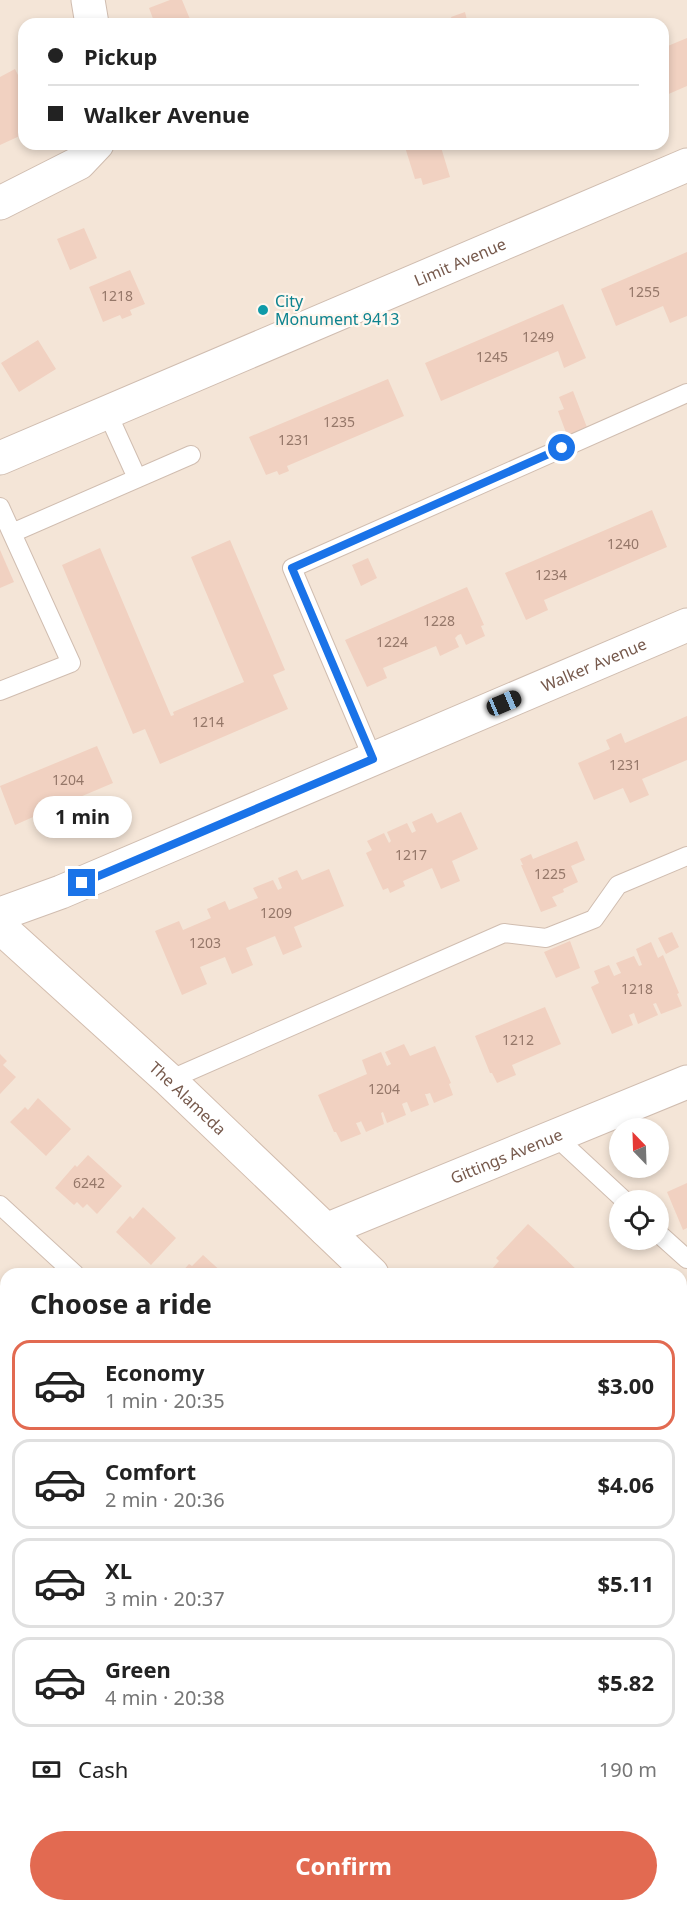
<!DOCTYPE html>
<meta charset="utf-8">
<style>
body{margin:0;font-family:"Noto Sans",sans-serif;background:#f2f2f2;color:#222;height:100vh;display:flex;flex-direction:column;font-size:22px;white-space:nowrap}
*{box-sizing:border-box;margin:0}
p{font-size:20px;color:#767676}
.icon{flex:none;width:33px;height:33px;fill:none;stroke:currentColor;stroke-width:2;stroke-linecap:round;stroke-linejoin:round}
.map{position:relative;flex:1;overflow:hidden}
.drawer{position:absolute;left:0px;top:1268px;width:687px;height:644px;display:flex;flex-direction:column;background:#fff;border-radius:18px 18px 0 0;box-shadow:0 3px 9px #0003}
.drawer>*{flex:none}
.banner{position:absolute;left:18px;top:18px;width:651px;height:132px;border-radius:18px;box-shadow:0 3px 9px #0003;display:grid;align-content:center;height:132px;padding:0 30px;background:#fff}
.needle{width:39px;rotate:337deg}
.buttons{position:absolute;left:609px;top:1118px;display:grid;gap:12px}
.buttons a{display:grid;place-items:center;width:60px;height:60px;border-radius:50%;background:#fff;box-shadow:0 3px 9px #0003;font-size:30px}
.end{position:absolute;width:27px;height:27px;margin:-14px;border:8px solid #1a73e8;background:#fff;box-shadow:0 0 0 3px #fff}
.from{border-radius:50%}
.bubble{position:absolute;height:42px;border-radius:21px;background:#fff;box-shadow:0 3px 9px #0003;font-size:20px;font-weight:700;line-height:42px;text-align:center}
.car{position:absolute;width:18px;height:36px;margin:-18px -9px;border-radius:8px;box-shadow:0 0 4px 2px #0007;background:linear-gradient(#222 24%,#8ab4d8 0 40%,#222 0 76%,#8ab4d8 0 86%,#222 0)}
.banner b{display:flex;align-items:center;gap:21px;height:57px;font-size:22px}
.banner b+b{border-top:2px solid #e0e0e0}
.banner i{width:15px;height:15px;background:#222}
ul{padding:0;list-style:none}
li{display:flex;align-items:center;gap:18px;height:90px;margin:0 12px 9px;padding:0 18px;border:3px solid #e0e0e0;border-radius:18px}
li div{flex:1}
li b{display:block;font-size:22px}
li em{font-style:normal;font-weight:700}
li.selected{border-color:#e26a51}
li>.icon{width:54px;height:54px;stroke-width:1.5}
h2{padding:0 30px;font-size:27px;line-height:72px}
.pay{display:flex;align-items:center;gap:15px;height:66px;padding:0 30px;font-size:22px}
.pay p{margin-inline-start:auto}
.action{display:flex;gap:12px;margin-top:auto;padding:12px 30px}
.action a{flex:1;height:69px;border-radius:36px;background:#e26a51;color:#fff;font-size:24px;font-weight:700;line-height:69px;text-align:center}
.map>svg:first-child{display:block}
</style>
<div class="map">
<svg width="687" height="1910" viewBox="0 0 687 1910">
<rect width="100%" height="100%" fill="#fcf3e8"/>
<path fill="#f4e5d7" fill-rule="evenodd" d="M 0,0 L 687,0 L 687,1910 L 0,1910 ZM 24,24 L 663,24 L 663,144 L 24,144 ZM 620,1128 L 658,1128 L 658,1167 L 620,1167 ZM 620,1200 L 658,1200 L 658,1239 L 620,1239 ZM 6,1274 L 681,1274 L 681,1905 L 6,1905 Z"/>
<path fill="#f1d1c1" d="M 170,0 L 182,0 L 192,24 L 155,24 L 149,8 Z
M 465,12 L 468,24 L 453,24 L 451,17 Z
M 687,38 L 687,86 L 664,96 L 663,48 Z
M 15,69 L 24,87 L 24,134 L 0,145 L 0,77 Z
M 404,144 L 440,144 L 450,177 L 423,185 L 421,178 L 415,179 Z
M 84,228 L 97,258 L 70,270 L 57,239 Z
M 687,252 L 687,316 L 670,323 L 663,306 L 616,326 L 601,289 Z
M 130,270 L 145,304 L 130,310 L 132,315 L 122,319 L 120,315 L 103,322 L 89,287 Z
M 563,304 L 586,358 L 564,368 L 558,351 L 441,401 L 425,363 Z
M 38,340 L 56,369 L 19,392 L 1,363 Z
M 388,379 L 404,416 L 287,466 L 289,471 L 279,475 L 277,471 L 266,475 L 249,437 Z
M 573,391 L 588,430 L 568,438 L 558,411 L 564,409 L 559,397 Z
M 652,510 L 667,547 L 544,600 L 548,610 L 526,620 L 505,573 Z
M 230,540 L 285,670 L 273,675 L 288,709 L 160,764 L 145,729 L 133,734 L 62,565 L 100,548 L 171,716 L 174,715 L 173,712 L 244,682 L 191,557 Z
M 0,550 L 14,582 L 0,588 Z
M 368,558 L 377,578 L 361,586 L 352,565 Z
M 467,587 L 484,625 L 481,626 L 485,636 L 466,645 L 461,634 L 458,635 L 455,638 L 459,647 L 440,656 L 436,646 L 383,668 L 387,678 L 367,687 L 345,640 Z
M 687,716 L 687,760 L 642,779 L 649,795 L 630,803 L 623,788 L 594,800 L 578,763 L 610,749 L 606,740 L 621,733 L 625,743 Z
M 97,746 L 113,783 L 61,805 L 65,815 L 47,823 L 42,813 L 15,825 L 0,786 Z
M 461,812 L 478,849 L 452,861 L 460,881 L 441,889 L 432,868 L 403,881 L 405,886 L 390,893 L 388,888 L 383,890 L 366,853 L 372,850 L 367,841 L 384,833 L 389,843 L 391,841 L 387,832 L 407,823 L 412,833 L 416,831 L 412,822 L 432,813 L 437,823 Z
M 577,841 L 585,860 L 571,866 L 578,882 L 563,889 L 564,892 L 552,897 L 557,906 L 541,912 L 521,865 L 523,865 L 520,859 L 531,854 L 533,859 Z
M 329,869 L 344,906 L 294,927 L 302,947 L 283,955 L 275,936 L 246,948 L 253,965 L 232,974 L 225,957 L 200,967 L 207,984 L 182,995 L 155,931 L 179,921 L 183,930 L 211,918 L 207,909 L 225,901 L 229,910 L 258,898 L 253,888 L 273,880 L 278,890 L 282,888 L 278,878 L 297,870 L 302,880 Z
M 672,932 L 679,947 L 666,954 L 658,938 Z
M 570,941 L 580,968 L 556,978 L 544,952 Z
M 651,942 L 658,958 L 663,955 L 679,993 L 677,994 L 682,1006 L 661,1014 L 656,1003 L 653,1004 L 658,1015 L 638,1024 L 634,1013 L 629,1015 L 633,1025 L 612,1034 L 591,987 L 599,983 L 594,971 L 609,965 L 614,976 L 621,973 L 616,963 L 634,956 L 639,966 L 642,965 L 636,949 Z
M 545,1007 L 561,1044 L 512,1065 L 516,1075 L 497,1083 L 492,1073 L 490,1073 L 475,1036 Z
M 404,1044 L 410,1056 L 435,1046 L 451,1083 L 449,1084 L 453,1095 L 434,1103 L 430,1093 L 427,1094 L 425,1094 L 429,1105 L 411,1112 L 407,1102 L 404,1103 L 402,1104 L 406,1115 L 387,1123 L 383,1112 L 381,1113 L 384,1124 L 366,1132 L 361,1121 L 360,1122 L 356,1123 L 361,1134 L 341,1142 L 336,1132 L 334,1132 L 318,1095 L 367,1074 L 362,1060 L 381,1052 L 387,1066 L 391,1064 L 385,1052 Z
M 0,1054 L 7,1061 L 3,1065 L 16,1077 L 0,1094 Z
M 38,1098 L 71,1129 L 46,1156 L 10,1122 L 25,1107 L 28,1110 Z
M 88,1155 L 122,1186 L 97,1214 L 87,1204 L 83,1208 L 77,1202 L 74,1205 L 55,1188 L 75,1165 L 77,1167 Z
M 687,1183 L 687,1228 L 683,1230 L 667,1192 Z
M 143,1207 L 176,1238 L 151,1265 L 116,1232 L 130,1216 L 133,1219 Z
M 528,1224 L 549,1243 L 581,1274 L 497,1274 L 492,1269 L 499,1261 L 496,1258 Z
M 203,1255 L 224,1274 L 180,1274 L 189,1264 L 192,1266 Z
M 681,1367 L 687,1373 L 687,1453 L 681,1448 Z
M 6,1640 L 6,1709 L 0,1710 L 0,1652 L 4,1651 L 3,1641 Z
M 681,1684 L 687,1690 L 687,1755 L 684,1758 L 681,1756 Z
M 0,1833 L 6,1833 L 6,1891 L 4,1891 L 2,1880 L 0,1880 Z"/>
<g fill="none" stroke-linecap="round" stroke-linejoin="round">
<defs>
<path id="lane" d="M 107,412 L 137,478
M 0,507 L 71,663 L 0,691
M 12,533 L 191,455
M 373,759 L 292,568 L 687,393
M 169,1080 L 504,933 L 546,938 L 594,919 L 618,885 L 687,856
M 555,1136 L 624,1200
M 0,1205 L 75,1274
M 658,1233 L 687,1259
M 0,1757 L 6,1756
M 431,1905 L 432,1910"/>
<g id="street">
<path d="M 88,0 L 92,24"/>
<path d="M 0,203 L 79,163 L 97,144"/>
<path id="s1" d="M 0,458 L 687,165"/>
<path id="s2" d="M 0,914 L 61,892 L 687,625"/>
<path id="s3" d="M 326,1230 L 687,1082"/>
<path d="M 0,1453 L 6,1459"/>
<path d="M 0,1576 L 6,1575"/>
<path d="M 681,1864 L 687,1863"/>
<path d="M 639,1905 L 640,1910"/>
<path d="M 292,1910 L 328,1905"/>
</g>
<g id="secondary">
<path id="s4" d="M 0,927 L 169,1080 L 372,1274"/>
<path d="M 681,1564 L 687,1570"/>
</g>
</defs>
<use href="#lane" stroke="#d0bdb0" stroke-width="20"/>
<use href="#street" stroke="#d0bdb0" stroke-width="35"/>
<use href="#secondary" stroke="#d3bdae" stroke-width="35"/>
<use href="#lane" stroke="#fff" stroke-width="18"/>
<use href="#street" stroke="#fff" stroke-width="33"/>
<use href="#secondary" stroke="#fff" stroke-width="33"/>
</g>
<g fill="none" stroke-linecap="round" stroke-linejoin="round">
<path stroke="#1a73e8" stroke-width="8" d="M 82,883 L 373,759 L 292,568 L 562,448"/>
</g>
<circle fill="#0f9aa8" stroke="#fff7ef" stroke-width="2" cx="263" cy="310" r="6"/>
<g text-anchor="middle" stroke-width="4.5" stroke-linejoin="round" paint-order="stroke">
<g font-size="14" fill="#957769">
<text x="644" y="297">1255</text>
<text x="117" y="301">1218</text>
<text x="538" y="342">1249</text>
<text x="492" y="362">1245</text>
<text x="339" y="427">1235</text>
<text x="294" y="445">1231</text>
<text x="623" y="549">1240</text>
<text x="551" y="580">1234</text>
<text x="439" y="626">1228</text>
<text x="392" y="647">1224</text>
<text x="208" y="727">1214</text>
<text x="625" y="770">1231</text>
<text x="68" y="785">1204</text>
<text x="411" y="860">1217</text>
<text x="550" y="879">1225</text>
<text x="276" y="918">1209</text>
<text x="205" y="948">1203</text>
<text x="637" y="994">1218</text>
<text x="518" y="1045">1212</text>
<text x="384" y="1094">1204</text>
<text x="89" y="1188">6242</text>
</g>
<g font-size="16" fill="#76594c" stroke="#fff7ef">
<text dy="6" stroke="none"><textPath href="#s1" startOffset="500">Limit Avenue</textPath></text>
<text dy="6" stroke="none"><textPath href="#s2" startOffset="644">Walker Avenue</textPath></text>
<text dy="6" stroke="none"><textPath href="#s4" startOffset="254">The Alameda</textPath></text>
<text dy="6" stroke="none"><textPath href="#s3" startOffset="195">Gittings Avenue</textPath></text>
</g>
<g font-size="16" fill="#0d838f" stroke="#fff7ef" text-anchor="start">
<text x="275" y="307">City<tspan x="275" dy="18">Monument 9413</tspan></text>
</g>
</g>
</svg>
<div class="buttons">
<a><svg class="needle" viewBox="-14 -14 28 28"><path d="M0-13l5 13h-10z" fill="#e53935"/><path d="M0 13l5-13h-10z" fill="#767676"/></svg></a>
<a><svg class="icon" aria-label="locate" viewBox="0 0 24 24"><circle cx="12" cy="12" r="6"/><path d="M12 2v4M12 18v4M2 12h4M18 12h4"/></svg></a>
</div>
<i class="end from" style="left:562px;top:448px"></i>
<i class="end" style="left:82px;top:883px"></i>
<div class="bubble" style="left:33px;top:796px;width:99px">1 min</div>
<i class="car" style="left:504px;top:703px;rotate:67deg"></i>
<div class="banner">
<b><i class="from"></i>Pickup</b>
<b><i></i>Walker Avenue</b>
</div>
<section class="drawer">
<h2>Choose a ride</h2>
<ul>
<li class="selected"><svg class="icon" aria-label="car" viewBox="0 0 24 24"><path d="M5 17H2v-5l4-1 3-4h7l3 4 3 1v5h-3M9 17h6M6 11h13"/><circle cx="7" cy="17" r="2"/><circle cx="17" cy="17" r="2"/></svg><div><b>Economy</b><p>1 min · 20:35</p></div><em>$3.00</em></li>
<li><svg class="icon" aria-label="car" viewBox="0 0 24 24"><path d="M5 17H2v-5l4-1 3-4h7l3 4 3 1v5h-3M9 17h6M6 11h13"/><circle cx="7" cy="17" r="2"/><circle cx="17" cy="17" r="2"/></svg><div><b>Comfort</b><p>2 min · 20:36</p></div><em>$4.06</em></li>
<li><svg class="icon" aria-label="car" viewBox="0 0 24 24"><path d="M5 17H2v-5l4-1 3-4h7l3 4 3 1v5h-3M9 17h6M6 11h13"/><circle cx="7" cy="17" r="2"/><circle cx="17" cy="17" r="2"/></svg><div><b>XL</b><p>3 min · 20:37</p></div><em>$5.11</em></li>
<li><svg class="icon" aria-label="car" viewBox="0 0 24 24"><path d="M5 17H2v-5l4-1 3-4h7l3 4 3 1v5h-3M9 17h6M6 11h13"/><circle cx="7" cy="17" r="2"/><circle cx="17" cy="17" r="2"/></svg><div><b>Green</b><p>4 min · 20:38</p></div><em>$5.82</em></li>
</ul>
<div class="pay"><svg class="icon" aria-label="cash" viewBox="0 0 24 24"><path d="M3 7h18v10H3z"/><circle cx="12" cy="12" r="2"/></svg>Cash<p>190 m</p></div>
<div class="action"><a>Confirm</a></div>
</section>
</div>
